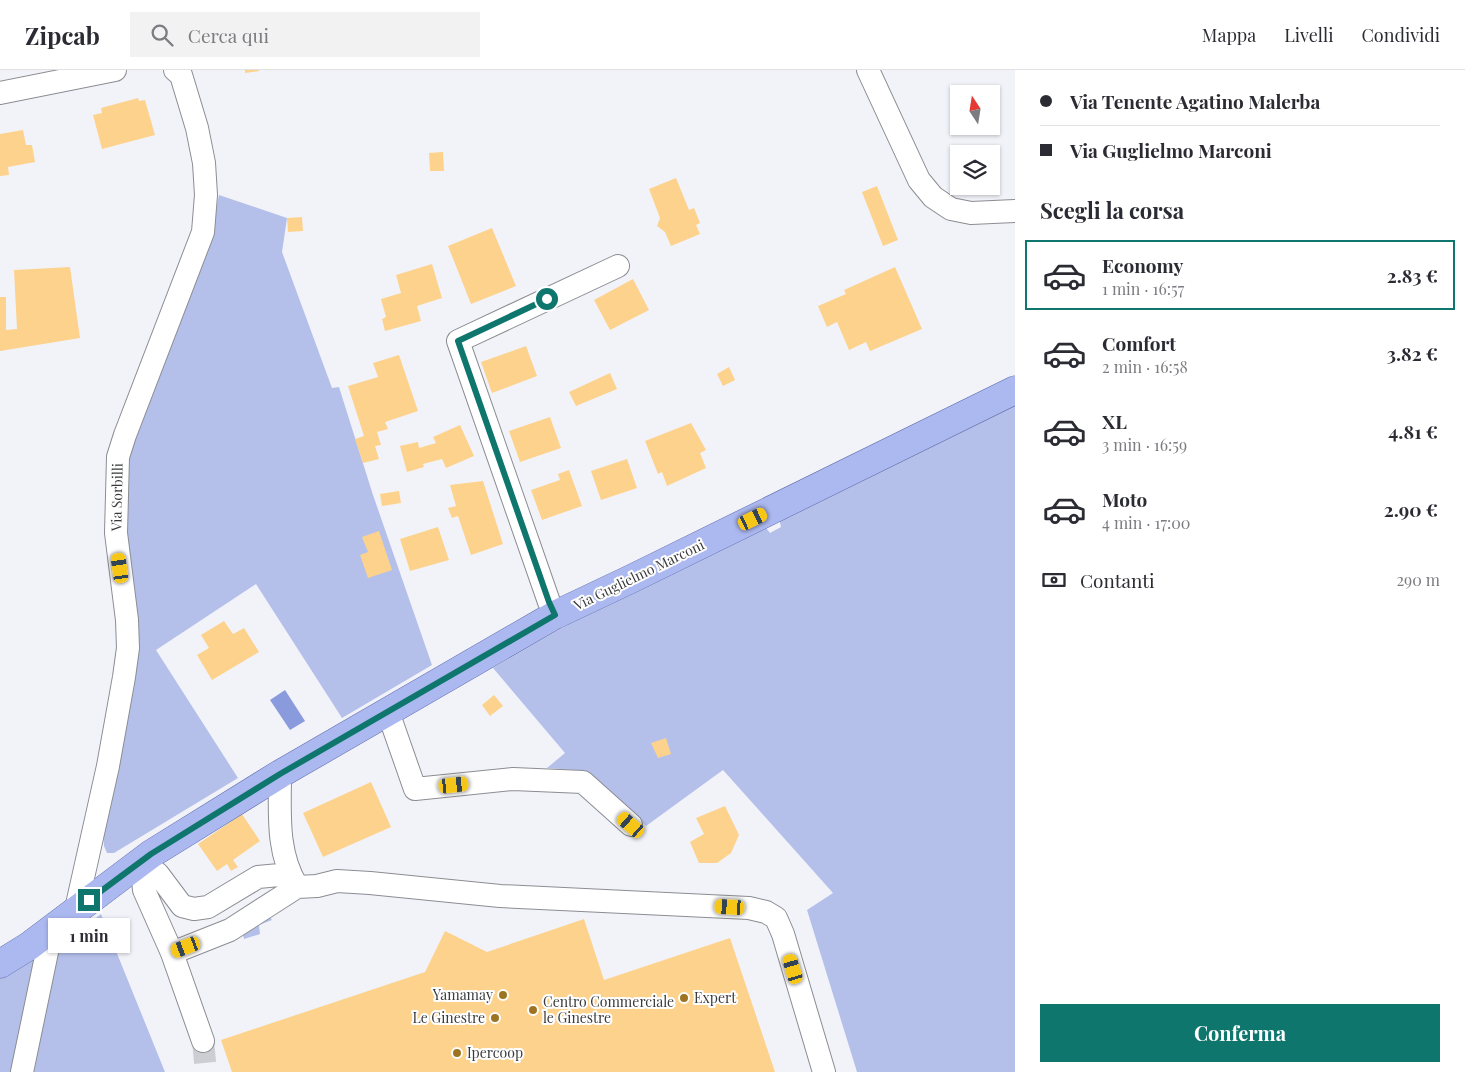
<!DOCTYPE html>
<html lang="it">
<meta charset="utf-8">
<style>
body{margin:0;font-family:"Playfair Display",serif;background:#f2f2f3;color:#2b2b33;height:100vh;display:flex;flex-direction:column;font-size:19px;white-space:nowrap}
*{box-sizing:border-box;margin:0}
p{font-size:16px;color:#7c7c81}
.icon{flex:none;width:28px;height:28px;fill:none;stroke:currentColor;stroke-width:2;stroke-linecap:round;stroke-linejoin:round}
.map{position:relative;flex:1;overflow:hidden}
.details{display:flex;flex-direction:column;background:#fff;width:450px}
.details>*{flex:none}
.banner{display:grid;align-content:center;height:110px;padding:0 25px;background:#fff}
.needle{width:32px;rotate:348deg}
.buttons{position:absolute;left:950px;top:15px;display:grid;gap:10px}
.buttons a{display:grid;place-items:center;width:50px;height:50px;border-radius:0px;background:#fff;box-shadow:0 1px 4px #0004;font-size:25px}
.end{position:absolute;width:22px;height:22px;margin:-11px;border:6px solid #0f766e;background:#fff;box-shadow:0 0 0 2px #fff}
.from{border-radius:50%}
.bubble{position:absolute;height:35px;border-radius:0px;background:#fff;box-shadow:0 1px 4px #0004;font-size:16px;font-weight:700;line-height:35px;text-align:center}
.car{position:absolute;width:15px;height:30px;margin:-15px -8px;border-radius:6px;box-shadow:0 0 4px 1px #0007;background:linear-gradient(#f5c518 24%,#345 0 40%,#f5c518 0 76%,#345 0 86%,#f5c518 0)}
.banner b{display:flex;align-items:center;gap:18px;height:48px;font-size:19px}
.banner b+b{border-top:1px solid #e1e1e2}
.banner i{width:12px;height:12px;background:#2b2b33}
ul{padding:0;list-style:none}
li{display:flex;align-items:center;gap:15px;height:70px;margin:0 10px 8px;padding:0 15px;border:2px solid transparent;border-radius:0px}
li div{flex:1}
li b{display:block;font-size:19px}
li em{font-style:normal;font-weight:700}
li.on{border-color:#0f766e}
li>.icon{width:45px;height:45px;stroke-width:1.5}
h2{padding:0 25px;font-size:22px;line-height:60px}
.pay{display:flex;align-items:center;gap:12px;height:55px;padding:0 25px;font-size:19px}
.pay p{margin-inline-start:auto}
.cta{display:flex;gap:10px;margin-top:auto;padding:10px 25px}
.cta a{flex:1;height:58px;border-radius:0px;background:#0f766e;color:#fff;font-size:20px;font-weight:700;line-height:58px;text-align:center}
header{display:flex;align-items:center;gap:30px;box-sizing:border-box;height:70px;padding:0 25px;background:#fff;border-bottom:1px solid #e1e1e2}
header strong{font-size:24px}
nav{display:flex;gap:28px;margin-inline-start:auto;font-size:18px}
.search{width:350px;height:45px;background:#f2f2f3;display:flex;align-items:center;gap:12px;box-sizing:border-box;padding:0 18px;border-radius:0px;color:#7c7c81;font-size:19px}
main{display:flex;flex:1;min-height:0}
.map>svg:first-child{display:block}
</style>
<header>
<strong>Zipcab</strong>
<div class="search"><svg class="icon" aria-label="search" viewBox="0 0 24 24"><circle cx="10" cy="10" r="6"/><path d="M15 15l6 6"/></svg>Cerca qui</div>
<nav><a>Mappa</a><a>Livelli</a><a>Condividi</a></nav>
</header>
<main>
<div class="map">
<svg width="1015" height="1002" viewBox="0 0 1015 1002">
<rect width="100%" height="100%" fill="#f2f3f9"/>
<path fill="#b4c0ea" d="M 219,125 L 287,148 L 282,182 L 332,318 L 339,317 L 373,425 L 432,595 L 342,648 L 256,514 L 156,580 L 238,708 L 114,783 L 107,783 L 104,776 L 103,759 L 129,622 L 124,449 L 124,392 L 210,166 Z
M 1015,332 L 1015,1002 L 857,1002 L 807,840 L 833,823 L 723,700 L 646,756 L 588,701 L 547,698 L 565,683 L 493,598 L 572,552 L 764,455 L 770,463 L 781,457 L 779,448 Z
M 101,844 L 165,1002 L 34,1002 L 58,878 Z
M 268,845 L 272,850 L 259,855 L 260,864 L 244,869 L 243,865 Z
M 41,884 L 17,1002 L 0,1002 L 0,907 Z"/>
<path fill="#899bdd" d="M 285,620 L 305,651 L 290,660 L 270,630 Z"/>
<path fill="#fdd28c" d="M 245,0 L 259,0 L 259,1 L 245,3 Z
M 138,28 L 139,31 L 145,30 L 155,65 L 102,79 L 93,45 L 102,43 L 101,38 Z
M 23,60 L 26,75 L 32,75 L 35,92 L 8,97 L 9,105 L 0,106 L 0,64 Z
M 443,82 L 444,101 L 430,101 L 429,83 Z
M 676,108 L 689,140 L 694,138 L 700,153 L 696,155 L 700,164 L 671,176 L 665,162 L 657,156 L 660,148 L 649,119 Z
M 877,116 L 898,170 L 883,176 L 862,122 Z
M 302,147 L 303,161 L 288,162 L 287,148 Z
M 492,158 L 516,216 L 471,234 L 448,176 Z
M 432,194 L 442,228 L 417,236 L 421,251 L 385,261 L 382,249 L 386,247 L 381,229 L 401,223 L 396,205 Z
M 70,197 L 80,268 L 0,281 L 0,227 L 6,227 L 6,260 L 17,259 L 14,200 Z
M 895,197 L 922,259 L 870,281 L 866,272 L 849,280 L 837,252 L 827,257 L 818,236 L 846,224 L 844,220 Z
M 633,209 L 649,240 L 610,260 L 594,230 Z
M 526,276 L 537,306 L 492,323 L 481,292 Z
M 399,285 L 418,341 L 385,352 L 388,359 L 377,362 L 381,375 L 375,376 L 379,389 L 363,393 L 355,369 L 364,366 L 348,316 L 378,307 L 373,293 Z
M 729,297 L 735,310 L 723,316 L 717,304 Z
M 610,303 L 617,319 L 576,336 L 569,322 Z
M 550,347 L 561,378 L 520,392 L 509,361 Z
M 691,353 L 706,380 L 700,383 L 706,398 L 667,416 L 662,402 L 658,404 L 645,371 Z
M 460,355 L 474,386 L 446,398 L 442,389 L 423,394 L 424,397 L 407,402 L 400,376 L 418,372 L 419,378 L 436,373 L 433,367 Z
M 627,389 L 637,418 L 601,430 L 591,401 Z
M 569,400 L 582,436 L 542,450 L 531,420 L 560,410 L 558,404 Z
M 483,411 L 503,474 L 471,485 L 458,446 L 452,448 L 448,438 L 456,436 L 450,415 Z
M 399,421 L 401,433 L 382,436 L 380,424 Z
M 438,457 L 449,490 L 410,501 L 400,469 Z
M 379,461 L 392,500 L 368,508 L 360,485 L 368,482 L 362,467 Z
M 224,551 L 233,564 L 244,558 L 259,582 L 212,610 L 197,585 L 209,578 L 201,565 Z
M 494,625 L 503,636 L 490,646 L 482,635 Z
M 666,668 L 671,684 L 658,688 L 651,673 Z
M 371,712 L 391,757 L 323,787 L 303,743 Z
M 725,736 L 739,765 L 731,783 L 717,793 L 699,793 L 690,772 L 704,764 L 696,748 Z
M 242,744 L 260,771 L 233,790 L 238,797 L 231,801 L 227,794 L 217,801 L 198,774 Z
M 584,849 L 604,910 L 730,868 L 775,1002 L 232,1002 L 221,970 L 425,902 L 445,861 L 487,882 Z"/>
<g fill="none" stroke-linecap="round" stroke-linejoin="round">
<path stroke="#cdced3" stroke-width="22" stroke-dasharray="22 11" stroke-linecap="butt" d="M 203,971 L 206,1002"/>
<defs>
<path id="minor" d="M 868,0 L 919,110 L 933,127 L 951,139 L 971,143 L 1015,141
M 0,23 L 115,0
M 555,545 L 549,532 L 458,271 L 618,196
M 388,642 L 415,719 L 513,709 L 583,712 L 631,755
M 280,704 C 280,742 276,782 297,816
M 141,790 L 144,820 L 172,883 L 203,971
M 141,790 L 158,804 L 182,836 L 194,839 L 208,837 L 258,807 L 290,804
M 76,839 L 108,696 L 124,607 L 128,578 L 127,550 L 116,463 L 118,387 L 125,365 L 203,162 L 206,125 L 204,93 L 197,58 L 181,5 L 175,0
M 172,883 L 230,860 L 297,817 L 317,816 L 337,811 L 370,813 L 500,826 L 749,838 L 766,842 L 776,848 L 783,864 L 824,1002
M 22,1002 L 52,858"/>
<path id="major" d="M 0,894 L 29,876 L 151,784 L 280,704 L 555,545 L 631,509 L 1015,320"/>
</defs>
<use href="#minor" stroke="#8b8d92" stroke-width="24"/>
<use href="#major" stroke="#5f6daa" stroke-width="29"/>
<use href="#minor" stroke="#fff" stroke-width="22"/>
<use href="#major" stroke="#acb8f0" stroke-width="28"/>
</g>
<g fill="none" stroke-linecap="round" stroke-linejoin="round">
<path stroke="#0f766e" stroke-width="6" d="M 89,830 L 151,784 L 280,704 L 555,545 L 549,532 L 458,271 L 547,229"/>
</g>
<g fill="#9e7423" stroke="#fff" stroke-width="2">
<circle cx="503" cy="925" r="5"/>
<circle cx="684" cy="928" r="5"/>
<circle cx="533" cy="940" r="5"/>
<circle cx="495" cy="948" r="5"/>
<circle cx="457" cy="983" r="5"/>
</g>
<g text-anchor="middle" stroke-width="4" stroke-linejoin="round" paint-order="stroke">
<g font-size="14" fill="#393a3c" stroke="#fff">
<text transform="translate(117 427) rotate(-89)" y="5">Via Sorbilli</text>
<text transform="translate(639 505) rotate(-26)" y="5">Via Guglielmo Marconi</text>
</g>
<g font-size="14" fill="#393a3c" stroke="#fff" text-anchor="start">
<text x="493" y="930" text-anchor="end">Yamamay</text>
<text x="694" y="933">Expert</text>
<text x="543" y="937">Centro Commerciale<tspan x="543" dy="16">le Ginestre</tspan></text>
<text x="485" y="953" text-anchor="end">Le Ginestre</text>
<text x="467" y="988">Ipercoop</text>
</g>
</g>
</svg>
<div class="buttons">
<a><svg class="needle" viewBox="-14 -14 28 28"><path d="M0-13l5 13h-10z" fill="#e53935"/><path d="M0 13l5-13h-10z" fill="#7c7c81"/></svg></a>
<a><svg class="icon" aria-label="layers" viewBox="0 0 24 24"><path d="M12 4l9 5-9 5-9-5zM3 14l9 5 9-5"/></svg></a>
</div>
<i class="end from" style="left:547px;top:229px"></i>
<i class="end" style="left:89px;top:830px"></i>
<div class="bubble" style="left:48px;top:848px;width:82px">1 min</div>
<i class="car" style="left:753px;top:449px;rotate:64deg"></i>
<i class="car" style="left:120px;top:498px;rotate:352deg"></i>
<i class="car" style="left:454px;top:715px;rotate:84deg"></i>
<i class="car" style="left:631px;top:755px;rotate:311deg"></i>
<i class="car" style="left:730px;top:837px;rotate:273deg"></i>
<i class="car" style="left:186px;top:877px;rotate:249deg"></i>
<i class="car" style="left:793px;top:899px;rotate:343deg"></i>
</div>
<section class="details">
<div class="banner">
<b><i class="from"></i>Via Tenente Agatino Malerba</b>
<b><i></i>Via Guglielmo Marconi</b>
</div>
<h2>Scegli la corsa</h2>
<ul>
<li class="on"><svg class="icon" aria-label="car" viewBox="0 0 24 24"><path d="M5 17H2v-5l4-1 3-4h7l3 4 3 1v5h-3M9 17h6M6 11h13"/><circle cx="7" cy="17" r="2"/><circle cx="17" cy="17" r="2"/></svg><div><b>Economy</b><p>1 min · 16:57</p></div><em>2.83 €</em></li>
<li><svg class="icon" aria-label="car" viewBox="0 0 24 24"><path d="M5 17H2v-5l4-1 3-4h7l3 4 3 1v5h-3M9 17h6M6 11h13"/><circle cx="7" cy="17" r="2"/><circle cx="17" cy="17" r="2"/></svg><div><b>Comfort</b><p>2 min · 16:58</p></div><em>3.82 €</em></li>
<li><svg class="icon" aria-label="car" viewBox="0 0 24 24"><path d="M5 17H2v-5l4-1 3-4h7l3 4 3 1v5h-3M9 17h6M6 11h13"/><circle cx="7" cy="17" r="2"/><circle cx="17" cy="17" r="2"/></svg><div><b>XL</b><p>3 min · 16:59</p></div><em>4.81 €</em></li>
<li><svg class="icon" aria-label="car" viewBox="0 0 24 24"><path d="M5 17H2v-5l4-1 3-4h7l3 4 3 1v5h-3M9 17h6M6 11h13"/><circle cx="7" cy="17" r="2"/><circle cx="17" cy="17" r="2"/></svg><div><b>Moto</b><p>4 min · 17:00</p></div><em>2.90 €</em></li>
</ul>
<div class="pay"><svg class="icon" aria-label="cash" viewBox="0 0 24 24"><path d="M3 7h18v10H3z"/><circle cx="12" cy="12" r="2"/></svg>Contanti<p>290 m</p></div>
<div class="cta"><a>Conferma</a></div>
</section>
</main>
